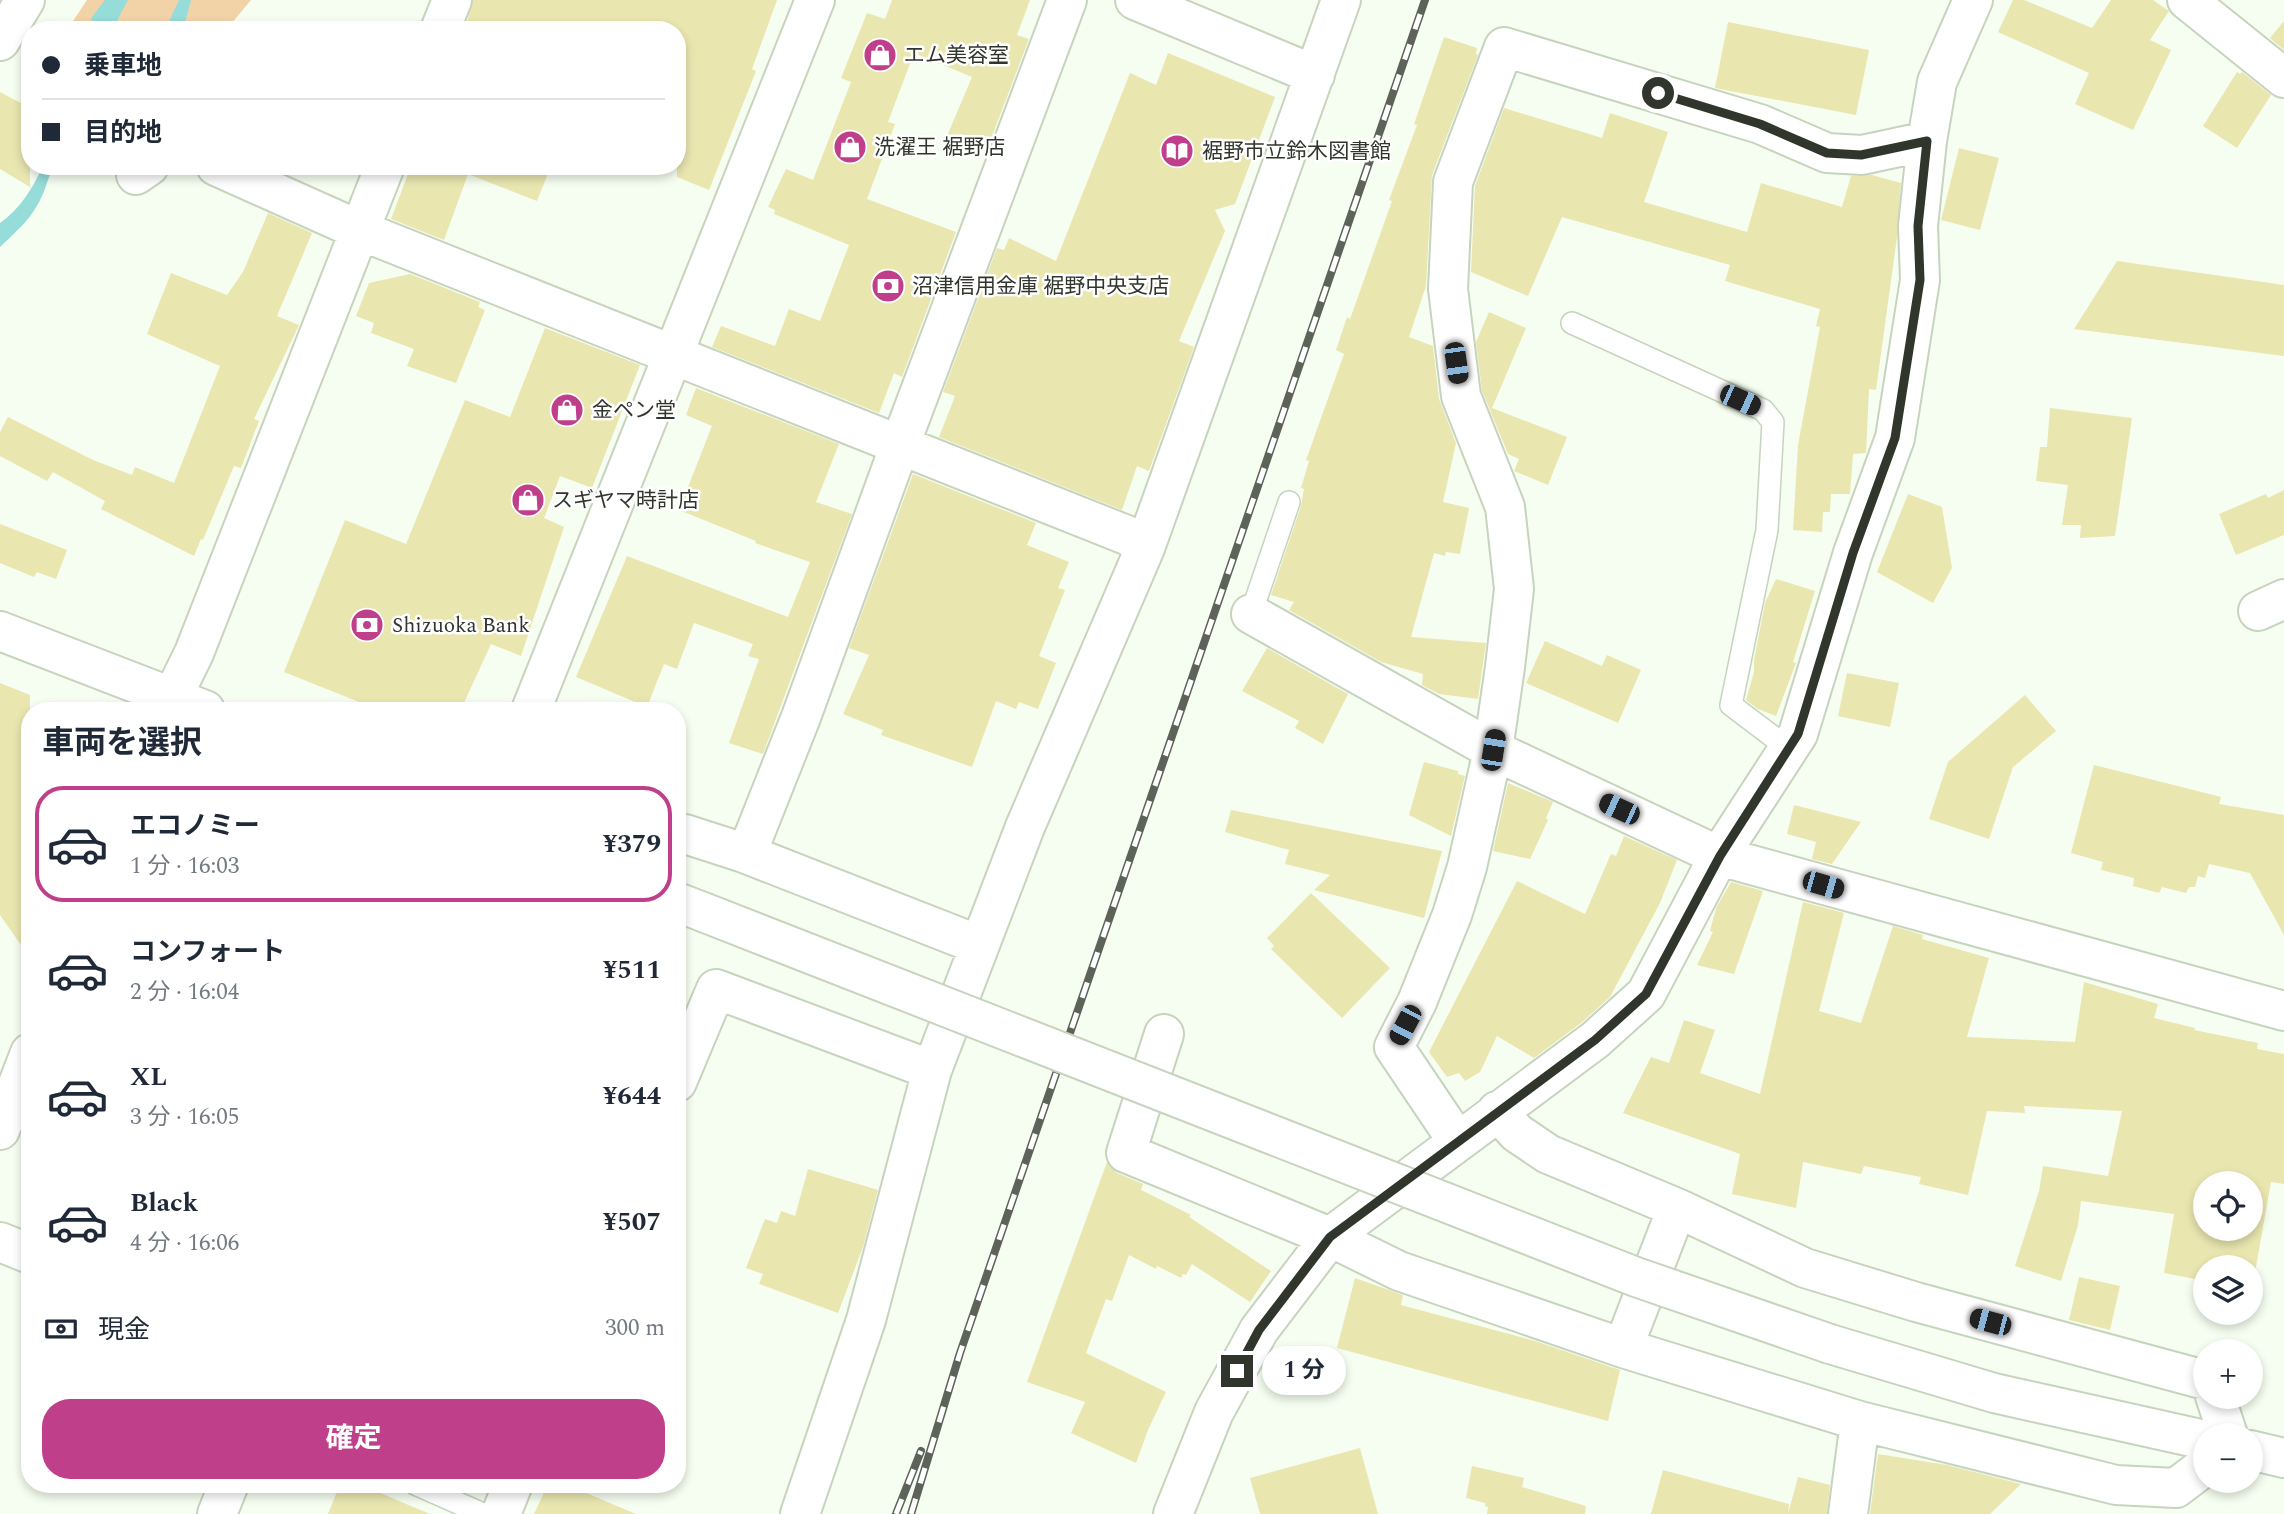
<!DOCTYPE html>
<html lang="ja">
<meta charset="utf-8">
<style>
body{margin:0;font-family:Spectral,"Noto Sans JP",serif;background:#f6f6f7;color:#1f2937;height:100vh;display:flex;flex-direction:column;font-size:26px;white-space:nowrap}
*{box-sizing:border-box;margin:0}
p{font-size:23px;color:#747a83}
.icon{flex:none;width:38px;height:38px;fill:none;stroke:currentColor;stroke-width:2;stroke-linecap:round;stroke-linejoin:round}
.map{position:relative;flex:1;overflow:hidden}
.sheet{position:absolute;left:21px;top:702px;width:665px;height:791px;display:flex;flex-direction:column;background:#fff;border-radius:28px;box-shadow:0 4px 10px #0003}
.sheet>*{flex:none}
.hud{position:absolute;left:21px;top:21px;width:665px;height:154px;border-radius:28px;box-shadow:0 4px 10px #0003;display:grid;align-content:center;height:154px;padding:0 21px;background:#fff}
.fabs{position:absolute;left:2193px;top:1171px;display:grid;gap:14px}
.fabs a{display:grid;place-items:center;width:70px;height:70px;border-radius:50%;background:#fff;box-shadow:0 4px 10px #0003;font-size:35px}
.end{position:absolute;width:32px;height:32px;margin:-16px;border:9px solid #31362d;background:#fff;box-shadow:0 0 0 4px #fff}
.from{border-radius:50%}
.bubble{position:absolute;height:49px;border-radius:24px;background:#fff;box-shadow:0 4px 10px #0003;font-size:23px;font-weight:700;line-height:49px;text-align:center}
.car{position:absolute;width:21px;height:42px;margin:-21px -10px;border-radius:9px;box-shadow:0 0 5px 2px #0007;background:linear-gradient(#222 24%,#8ab4d8 0 40%,#222 0 76%,#8ab4d8 0 86%,#222 0)}
.hud b{display:flex;align-items:center;gap:24px;height:66px;font-size:26px}
.hud b+b{border-top:2px solid #e0e1e3}
.hud i{width:18px;height:18px;background:#1f2937}
ul{padding:0;list-style:none}
li{display:flex;align-items:center;gap:21px;height:116px;margin:0 14px 10px;padding:0 7px;border:4px solid transparent;border-radius:28px}
li div{flex:1}
li b{display:block;font-size:26px}
li em{font-style:normal;font-weight:700}
li.on{border-color:#bf3f8a}
li>.icon{width:63px;height:63px;stroke-width:1.5}
h2{padding:0 21px;font-size:32px;line-height:84px}
.pay{display:flex;align-items:center;gap:18px;height:77px;padding:0 21px;font-size:26px}
.pay p{margin-inline-start:auto}
.cta{display:flex;gap:14px;margin-top:auto;padding:14px 21px}
.cta a{flex:1;height:80px;border-radius:28px;background:#bf3f8a;color:#fff;font-size:28px;font-weight:700;line-height:80px;text-align:center}
.map>svg:first-child{display:block}
</style>
<div class="map">
<svg width="2284" height="1514" viewBox="0 0 2284 1514">
<rect width="100%" height="100%" fill="#f6fef1"/>
<path fill="#f2d3a8" d="M 87,0 L 251,0 L 226,30 L 67,30 Z"/>
<path fill="#96dcd9" d="M 105,0 L 128,0 L 112,30 L 88,30 L 92,17 Z
M 179,0 L 191,0 L 183,30 L 165,30 Z
M 43,166 L 56,166 C 48,174 47,186 42,196 C 33,217 17,231 0,247 L 0,223 C 21,208 32,189 43,166 Z"/>
<path fill="#e9e6b0" fill-rule="evenodd" d="M 473,0 L 777,0 L 752,69 L 756,71 L 709,190 L 677,177 L 677,30 L 486,30 L 467,22 Z
M 892,0 L 1030,0 L 1017,35 L 1029,39 L 986,152 L 947,136 L 972,77 L 914,53 L 888,122 L 895,124 L 867,199 L 956,232 L 902,377 L 894,373 L 879,413 L 712,347 L 721,326 L 775,346 L 789,309 L 820,321 L 849,245 L 774,214 L 775,210 L 768,207 L 786,169 L 813,180 L 851,82 L 841,78 L 867,13 L 885,19 Z
M 2013,0 L 2024,0 L 2092,28 L 2111,0 L 2153,0 L 2169,11 L 2150,40 L 2171,50 L 2133,130 L 2075,104 L 2089,73 L 1998,32 Z
M 2284,21 L 2284,50 L 2270,38 Z
M 1728,22 L 1869,50 L 1856,115 L 1715,88 Z
M 1444,37 L 1477,48 L 1476,54 L 1478,55 L 1432,175 L 1426,286 L 1409,337 L 1433,346 L 1439,399 L 1456,443 L 1443,502 L 1469,508 L 1460,554 L 1446,552 L 1445,556 L 1434,553 L 1411,637 L 1486,643 L 1478,699 L 1439,694 L 1422,685 L 1423,674 L 1381,662 L 1289,610 L 1294,602 L 1271,595 L 1301,506 L 1304,489 L 1301,488 L 1309,461 L 1306,460 L 1344,354 L 1336,350 L 1347,317 L 1350,319 L 1392,201 L 1389,200 L 1417,125 L 1414,124 Z
M 1168,53 L 1275,97 L 1235,204 L 1215,210 L 1225,231 L 1179,341 L 1194,347 L 1149,471 L 1137,466 L 1122,510 L 939,437 L 955,396 L 943,392 L 997,248 L 1004,250 L 1009,238 L 1056,261 L 1130,73 L 1156,85 Z
M 2237,72 L 2240,74 L 2242,72 L 2271,95 L 2237,148 L 2203,126 Z
M 0,92 L 30,108 L 30,187 L 0,169 Z
M 1504,108 L 1602,138 L 1610,113 L 1668,132 L 1644,202 L 1747,232 L 1761,183 L 1842,207 L 1851,176 L 1872,175 L 1901,183 L 1897,237 L 1876,390 L 1869,389 L 1866,453 L 1853,454 L 1850,494 L 1831,494 L 1830,512 L 1823,512 L 1822,532 L 1793,530 L 1798,445 L 1820,327 L 1816,326 L 1820,309 L 1725,281 L 1730,265 L 1562,217 L 1528,296 L 1471,272 L 1475,186 Z
M 1959,148 L 1999,158 L 1980,230 L 1941,220 Z
M 411,166 L 551,166 L 537,201 L 468,174 L 444,240 L 391,219 Z
M 268,213 L 312,233 L 277,316 L 299,325 L 254,419 L 259,421 L 241,468 L 234,466 L 203,540 L 201,539 L 194,556 L 101,509 L 105,501 L 53,472 L 47,481 L 0,456 L 0,432 L 8,417 L 93,460 L 132,475 L 135,467 L 174,483 L 220,366 L 147,334 L 171,273 L 227,295 L 243,272 Z
M 2117,261 L 2284,285 L 2284,356 L 2074,329 Z
M 410,274 L 480,302 L 478,307 L 485,310 L 456,383 L 407,366 L 414,349 L 371,333 L 374,323 L 356,316 L 369,283 Z
M 1489,312 L 1526,328 L 1492,408 L 1567,437 L 1548,485 L 1514,471 L 1519,459 L 1508,454 L 1482,391 L 1476,342 Z
M 545,328 L 640,365 L 592,488 L 560,476 L 544,518 L 564,527 L 521,656 L 491,644 L 463,705 L 450,710 L 379,710 L 284,672 L 345,520 L 406,544 L 465,400 L 510,417 Z
M 696,388 L 839,444 L 816,502 L 852,514 L 763,754 L 729,743 L 759,659 L 748,656 L 753,644 L 694,623 L 677,669 L 664,664 L 647,707 L 576,677 L 627,556 L 788,617 L 810,562 L 755,543 L 756,541 L 679,510 L 712,426 L 686,415 Z
M 2050,408 L 2132,418 L 2115,536 L 2080,538 L 2081,525 L 2062,525 L 2068,485 L 2036,481 L 2040,447 L 2047,447 Z
M 913,474 L 1036,523 L 1027,545 L 1069,562 L 1058,588 L 1065,590 L 1039,656 L 1056,663 L 1038,709 L 1019,702 L 1016,709 L 996,701 L 972,767 L 881,735 L 883,730 L 843,714 L 869,655 L 849,648 Z
M 2284,490 L 2284,535 L 2236,555 L 2219,514 L 2266,494 L 2268,498 Z
M 1908,494 L 1942,507 L 1952,568 L 1933,603 L 1877,572 Z
M 0,524 L 67,550 L 56,579 L 37,572 L 34,577 L 0,563 Z
M 1776,579 L 1815,591 L 1793,662 L 1796,663 L 1776,716 L 1758,709 L 1746,700 L 1754,672 L 1754,660 L 1765,603 Z
M 1545,641 L 1602,666 L 1607,655 L 1641,670 L 1618,723 L 1526,683 Z
M 1267,648 L 1348,694 L 1323,744 L 1295,728 L 1299,721 L 1242,691 Z
M 1847,673 L 1899,683 L 1890,727 L 1838,716 Z
M 0,683 L 30,695 L 30,958 L 0,915 Z
M 2025,695 L 2056,731 L 2013,767 L 1989,839 L 1929,819 L 1948,762 Z
M 1424,762 L 1458,771 L 1458,774 L 1465,776 L 1451,836 L 1409,815 Z
M 2094,765 L 2221,797 L 2219,804 L 2284,815 L 2284,935 L 2250,873 L 2209,864 L 2205,878 L 2198,876 L 2195,887 L 2189,887 L 2186,893 L 2162,887 L 2159,893 L 2133,886 L 2134,878 L 2101,870 L 2103,862 L 2071,853 Z
M 1508,783 L 1553,802 L 1546,818 L 1548,820 L 1530,859 L 1493,851 Z
M 1794,805 L 1861,822 L 1832,864 L 1812,859 L 1816,842 L 1787,834 Z
M 1231,810 L 1442,851 L 1424,918 L 1314,890 L 1330,875 L 1285,864 L 1289,850 L 1225,832 Z
M 1624,836 L 1677,860 L 1660,903 L 1610,997 L 1581,1023 L 1534,1058 L 1497,1036 L 1480,1072 L 1465,1081 L 1459,1073 L 1447,1077 L 1429,1052 L 1517,881 L 1585,914 L 1611,854 L 1616,856 Z
M 1731,882 L 1763,891 L 1734,974 L 1697,965 L 1713,932 L 1710,931 L 1716,908 Z
M 1311,893 L 1390,968 L 1342,1018 L 1271,949 L 1274,946 L 1267,938 Z
M 1803,902 L 1844,913 L 1819,1011 L 1861,1023 L 1893,926 L 1923,935 L 1922,939 L 1989,958 L 1967,1037 L 2075,1042 L 2084,982 L 2158,1004 L 2154,1018 L 2195,1028 L 2194,1030 L 2258,1043 L 2257,1049 L 2284,1054 L 2284,1184 L 2271,1182 L 2252,1289 L 2250,1267 L 2205,1267 L 2205,1281 L 2164,1273 L 2174,1214 L 2081,1201 L 2078,1225 L 2061,1281 L 2015,1266 L 2039,1191 L 2043,1166 L 2108,1176 L 2122,1111 L 2024,1106 L 2025,1113 L 1987,1111 L 1968,1195 L 1919,1184 L 1921,1177 L 1864,1166 L 1861,1174 L 1803,1162 L 1796,1208 L 1732,1194 L 1740,1154 L 1623,1113 L 1651,1057 L 1669,1063 L 1684,1020 L 1715,1030 L 1700,1073 L 1760,1094 ZM 2205,1183 L 2250,1183 L 2250,1228 L 2205,1228 Z
M 1107,1162 L 1117,1173 L 1143,1184 L 1141,1190 L 1191,1215 L 1189,1217 L 1271,1271 L 1250,1302 L 1192,1264 L 1186,1275 L 1183,1274 L 1181,1278 L 1157,1266 L 1156,1269 L 1129,1255 L 1112,1301 L 1106,1299 L 1086,1353 L 1166,1392 L 1148,1430 L 1136,1463 L 1071,1433 L 1085,1402 L 1027,1382 Z
M 808,1169 L 878,1190 L 863,1247 L 838,1313 L 759,1284 L 763,1274 L 746,1268 L 765,1219 L 777,1223 L 781,1211 L 795,1216 Z
M 2079,1277 L 2120,1286 L 2110,1330 L 2069,1320 Z
M 1355,1278 L 1403,1295 L 1401,1305 L 1535,1341 L 1620,1370 L 1608,1421 L 1337,1348 Z
M 1360,1448 L 1378,1514 L 1260,1514 L 1250,1478 Z
M 1878,1454 L 1947,1465 L 2021,1484 L 1990,1514 L 1870,1514 Z
M 1472,1466 L 1524,1478 L 1522,1487 L 1586,1506 L 1585,1514 L 1487,1514 L 1488,1507 L 1485,1506 L 1485,1503 L 1466,1498 Z
M 1663,1470 L 1789,1504 L 1788,1514 L 1651,1514 Z
M 1798,1477 L 1830,1485 L 1827,1514 L 1788,1514 Z
M 340,1484 L 359,1484 L 430,1514 L 328,1514 Z
M 548,1484 L 565,1484 L 636,1514 L 534,1514 Z"/>
<g fill="none" stroke-linecap="round" stroke-linejoin="round">
<defs>
<path id="service" d="M 1572,323 L 1763,410 L 1773,422 L 1767,530 L 1731,705 L 1789,749
M 1251,614 L 1289,502
M 415,1484 L 483,1514"/>
<path id="minor" d="M 1135,0 L 1315,75
M 2187,0 L 2284,78
M 440,30 L 452,0
M 0,41 L 25,0
M 216,166 L 359,230 L 1129,536 L 1145,548
M 136,175 L 149,166
M 2258,611 L 2284,599
M 1251,614 L 1493,750 L 1719,856 L 2284,1011
M 166,710 L 194,653 L 385,166
M 677,836 L 685,834 L 744,853 L 979,945
M 744,853 L 753,838 L 801,717 L 900,445 L 1067,0
M 1164,1034 L 1126,1153 L 1330,1237 L 1399,1271 L 1623,1348 L 1860,1421 L 2116,1485 L 2176,1488 L 2205,1466
M 677,1082 L 716,989 L 932,1070
M 1497,1111 L 1517,1133 L 1548,1154 L 1677,1208 L 1805,1268 L 1916,1302 L 2205,1380
M 0,1130 L 30,1053
M 1458,1142 L 1394,1047 L 1417,1002 L 1452,915 L 1467,867 L 1493,750 L 1505,667 L 1514,589 L 1505,507 L 1461,396 L 1448,289 L 1453,182 L 1504,47 L 1760,124 L 1827,153 L 1862,155 L 1927,141
M 0,1242 L 30,1254
M 1623,1348 L 1677,1208
M 2215,1396 L 2228,1435
M 501,1514 L 513,1484
M 800,1514 L 866,1320 L 932,1070 L 1025,827 L 1145,548 L 1341,0
M 1173,1514 L 1214,1412 L 1259,1330 L 1330,1237 L 1595,1040 L 1646,994 L 1719,856 L 1798,734 L 1853,553 L 1895,438 L 1920,280 L 1918,226 L 1927,141 L 1937,82 L 1973,0
M 1848,1514 L 1860,1421"/>
<path id="tertiary" d="M 0,631 L 205,710
M 531,710 L 815,0
M 677,902 L 703,912
M 1830,1344 L 1994,1393 L 2205,1440
M 2250,1450 L 2284,1458
M 217,1514 L 229,1484"/>
</defs>
<use href="#service" stroke="#c6d4be" stroke-width="24"/>
<use href="#minor" stroke="#c6d4be" stroke-width="42"/>
<use href="#tertiary" stroke="#c6d4be" stroke-width="42"/>
<use href="#service" stroke="#fff" stroke-width="21"/>
<use href="#minor" stroke="#fff" stroke-width="38"/>
<use href="#tertiary" stroke="#fff" stroke-width="38"/>
<defs>
<path id="rail" d="M 896,1514 L 921,1451
M 911,1514 L 960,1353 L 1425,0"/>
</defs>
<use href="#rail" stroke="#5d6359" stroke-width="8"/>
<use href="#rail" stroke="#fff" stroke-width="5" stroke-dasharray="16" stroke-linecap="butt"/>
<defs>
<path id="tertiary-bridge" d="M 703,912 L 1636,1277 L 1830,1344"/>
</defs>
<use href="#tertiary-bridge" stroke="#c6d4be" stroke-width="42" stroke-linecap="butt"/>
<use href="#tertiary-bridge" stroke="#fff" stroke-width="38"/>
</g>
<g fill="none" stroke-linecap="round" stroke-linejoin="round">
<path stroke="#31362d" stroke-width="9" d="M 1237,1371 L 1259,1330 L 1330,1237 L 1595,1040 L 1646,994 L 1720,856 L 1798,734 L 1853,553 L 1895,438 L 1920,280 L 1918,226 L 1927,141 L 1861,155 L 1827,153 L 1760,124 L 1658,93"/>
</g>
<defs>
<symbol id="shop-disc" viewBox="-11 -11 22 22"><circle r="9.5" fill="#bf3f8a" stroke="#fff"/><path d="M-5-2.5h2.3a2.7 3.5 0 0 1 5.4 0H5L5.5 6h-11ZM-1.5-2.5h3a1.5 2.3 0 0 0-3 0Z" fill="#fff"/></symbol>
<symbol id="library-disc" viewBox="-11 -11 22 22"><circle r="9.5" fill="#bf3f8a" stroke="#fff"/><path d="M-6-4Q-3-5.5-.7-3.5V5Q-3 3-6 4ZM6-4Q3-5.5 .7-3.5V5Q3 3 6 4Z" fill="#fff"/></symbol>
<symbol id="bank-disc" viewBox="-11 -11 22 22"><circle r="9.5" fill="#bf3f8a" stroke="#fff"/><path d="M-6-4H6V4H-6ZM0-2.3a2.3 2.3 0 1 0 0 4.6a2.3 2.3 0 1 0 0-4.6Z" fill="#fff"/></symbol>
</defs>
<g fill-rule="evenodd">
<use href="#shop-disc" x="861" y="36" width="38" height="38"/>
<use href="#shop-disc" x="831" y="128" width="38" height="38"/>
<use href="#library-disc" x="1158" y="132" width="38" height="38"/>
<use href="#bank-disc" x="869" y="267" width="38" height="38"/>
<use href="#shop-disc" x="548" y="391" width="38" height="38"/>
<use href="#shop-disc" x="509" y="481" width="38" height="38"/>
<use href="#bank-disc" x="348" y="606" width="38" height="38"/>
</g>
<g text-anchor="middle" stroke-width="5" stroke-linejoin="round" paint-order="stroke">
<g font-size="21" fill="#31362d" stroke="#fff" text-anchor="start">
<text x="904" y="62">エム美容室</text>
<text x="874" y="154">洗濯王 裾野店</text>
<text x="1202" y="158">裾野市立鈴木図書館</text>
<text x="912" y="293">沼津信用金庫 裾野中央支店</text>
<text x="592" y="417">金ペン堂</text>
<text x="552" y="507">スギヤマ時計店</text>
<text x="392" y="632">Shizuoka Bank</text>
</g>
</g>
</svg>
<div class="fabs">
<a><svg class="icon" aria-label="locate" viewBox="0 0 24 24"><circle cx="12" cy="12" r="6"/><path d="M12 2v4M12 18v4M2 12h4M18 12h4"/></svg></a>
<a><svg class="icon" aria-label="layers" viewBox="0 0 24 24"><path d="M12 4l9 5-9 5-9-5zM3 14l9 5 9-5"/></svg></a>
<a>+</a>
<a>−</a>
</div>
<i class="end from" style="left:1658px;top:93px"></i>
<i class="end" style="left:1237px;top:1371px"></i>
<div class="bubble" style="left:1262px;top:1346px;width:84px">1 分</div>
<i class="car" style="left:1456px;top:363px;rotate:172deg"></i>
<i class="car" style="left:1740px;top:400px;rotate:114deg"></i>
<i class="car" style="left:1493px;top:750px;rotate:9deg"></i>
<i class="car" style="left:1619px;top:809px;rotate:295deg"></i>
<i class="car" style="left:1823px;top:885px;rotate:106deg"></i>
<i class="car" style="left:1405px;top:1025px;rotate:208deg"></i>
<i class="car" style="left:1990px;top:1322px;rotate:285deg"></i>
<div class="hud">
<b><i class="from"></i>乗車地</b>
<b><i></i>目的地</b>
</div>
<section class="sheet">
<h2>車両を選択</h2>
<ul>
<li class="on"><svg class="icon" aria-label="car" viewBox="0 0 24 24"><path d="M5 17H2v-5l4-1 3-4h7l3 4 3 1v5h-3M9 17h6M6 11h13"/><circle cx="7" cy="17" r="2"/><circle cx="17" cy="17" r="2"/></svg><div><b>エコノミー</b><p>1 分 · 16:03</p></div><em>¥379</em></li>
<li><svg class="icon" aria-label="car" viewBox="0 0 24 24"><path d="M5 17H2v-5l4-1 3-4h7l3 4 3 1v5h-3M9 17h6M6 11h13"/><circle cx="7" cy="17" r="2"/><circle cx="17" cy="17" r="2"/></svg><div><b>コンフォート</b><p>2 分 · 16:04</p></div><em>¥511</em></li>
<li><svg class="icon" aria-label="car" viewBox="0 0 24 24"><path d="M5 17H2v-5l4-1 3-4h7l3 4 3 1v5h-3M9 17h6M6 11h13"/><circle cx="7" cy="17" r="2"/><circle cx="17" cy="17" r="2"/></svg><div><b>XL</b><p>3 分 · 16:05</p></div><em>¥644</em></li>
<li><svg class="icon" aria-label="car" viewBox="0 0 24 24"><path d="M5 17H2v-5l4-1 3-4h7l3 4 3 1v5h-3M9 17h6M6 11h13"/><circle cx="7" cy="17" r="2"/><circle cx="17" cy="17" r="2"/></svg><div><b>Black</b><p>4 分 · 16:06</p></div><em>¥507</em></li>
</ul>
<div class="pay"><svg class="icon" aria-label="cash" viewBox="0 0 24 24"><path d="M3 7h18v10H3z"/><circle cx="12" cy="12" r="2"/></svg>現金<p>300 m</p></div>
<div class="cta"><a>確定</a></div>
</section>
</div>
